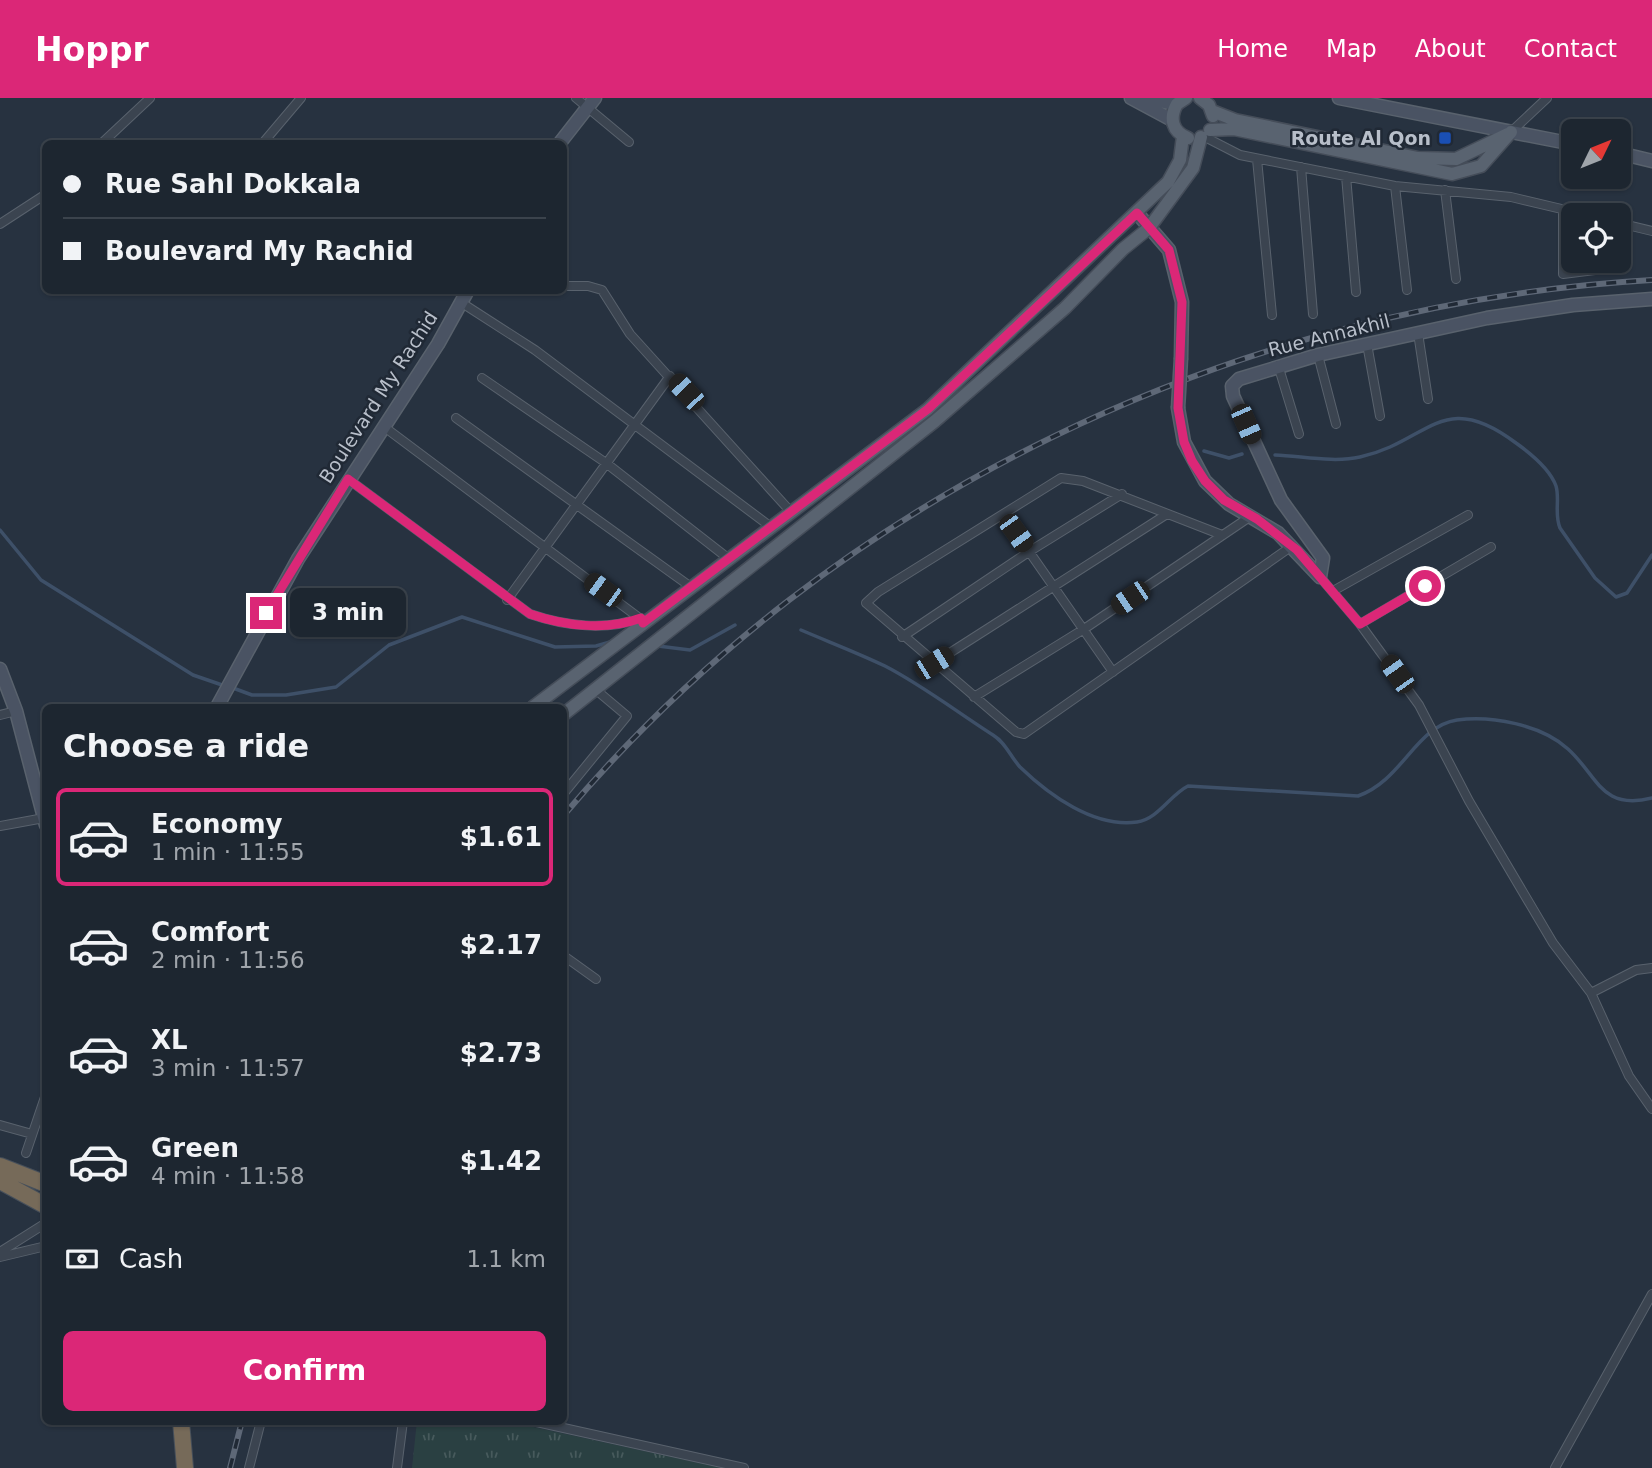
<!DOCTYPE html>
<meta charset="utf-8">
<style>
body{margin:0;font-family:"DejaVu Sans",sans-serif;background:#2a323c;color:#f1f3f6;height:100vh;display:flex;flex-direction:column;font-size:26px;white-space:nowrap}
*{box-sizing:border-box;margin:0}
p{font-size:23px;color:#a0a5ab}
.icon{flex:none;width:38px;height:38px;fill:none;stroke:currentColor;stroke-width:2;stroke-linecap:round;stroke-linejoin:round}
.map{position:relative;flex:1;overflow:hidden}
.details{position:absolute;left:42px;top:606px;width:525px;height:721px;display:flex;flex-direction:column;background:#1d2630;border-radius:10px;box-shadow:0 2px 5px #0004,0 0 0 2px #3b434c}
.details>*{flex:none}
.guide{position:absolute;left:42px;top:42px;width:525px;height:154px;border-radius:10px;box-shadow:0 2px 5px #0004,0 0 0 2px #3b434c;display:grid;align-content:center;height:154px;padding:0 21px;background:#1d2630}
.needle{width:46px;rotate:47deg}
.controls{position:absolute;left:1561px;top:21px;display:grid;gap:14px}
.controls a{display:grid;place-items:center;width:70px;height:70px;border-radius:10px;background:#1d2630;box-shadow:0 2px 5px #0004,0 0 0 2px #3b434c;font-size:35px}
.end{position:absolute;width:32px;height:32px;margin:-16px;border:9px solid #db2777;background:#fff;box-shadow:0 0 0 4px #fff}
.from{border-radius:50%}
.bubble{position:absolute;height:49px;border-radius:10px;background:#1d2630;box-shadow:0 2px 5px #0004,0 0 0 2px #3b434c;font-size:23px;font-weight:600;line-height:49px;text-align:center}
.car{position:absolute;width:21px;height:42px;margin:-21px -10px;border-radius:9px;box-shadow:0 0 5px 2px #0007;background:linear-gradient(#222 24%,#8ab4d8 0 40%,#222 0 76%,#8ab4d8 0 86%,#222 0)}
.guide b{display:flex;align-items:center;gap:24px;height:66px;font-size:26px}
.guide b+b{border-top:2px solid #3b434c}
.guide i{width:18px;height:18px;background:#f1f3f6}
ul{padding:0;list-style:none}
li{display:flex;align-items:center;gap:21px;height:98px;margin:0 14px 10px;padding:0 7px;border:4px solid transparent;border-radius:10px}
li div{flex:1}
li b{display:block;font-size:26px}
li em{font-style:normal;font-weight:600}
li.active{border-color:#db2777}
li>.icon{width:63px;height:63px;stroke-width:1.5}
h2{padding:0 21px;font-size:32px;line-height:84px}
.pay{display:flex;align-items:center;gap:18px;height:77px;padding:0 21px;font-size:26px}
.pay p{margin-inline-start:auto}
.action{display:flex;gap:14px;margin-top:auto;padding:14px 21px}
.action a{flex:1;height:80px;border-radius:10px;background:#db2777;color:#fff;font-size:28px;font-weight:600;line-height:80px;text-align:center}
header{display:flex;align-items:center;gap:42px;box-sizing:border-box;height:98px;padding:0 35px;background:#db2777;color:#fff}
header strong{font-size:33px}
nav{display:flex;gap:38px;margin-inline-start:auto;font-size:24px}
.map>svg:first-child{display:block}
</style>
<header>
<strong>Hoppr</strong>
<nav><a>Home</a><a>Map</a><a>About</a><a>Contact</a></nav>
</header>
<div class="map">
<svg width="1652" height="1370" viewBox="0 0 1652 1370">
<defs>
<pattern id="grass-tufts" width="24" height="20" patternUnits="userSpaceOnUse" patternTransform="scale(1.75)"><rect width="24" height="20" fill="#2a4042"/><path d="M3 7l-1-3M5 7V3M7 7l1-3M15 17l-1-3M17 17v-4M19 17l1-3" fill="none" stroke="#475a5c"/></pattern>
</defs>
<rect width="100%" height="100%" fill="#273240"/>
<path fill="url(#grass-tufts)" d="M 417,1323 L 506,1323 L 722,1370 L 412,1370 Z"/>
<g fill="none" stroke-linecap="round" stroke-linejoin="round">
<path stroke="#3e5068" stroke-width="3.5" d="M 1204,353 L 1229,360 L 1242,356
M 1275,357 C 1302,358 1333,365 1360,359 C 1429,344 1442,289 1516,345 C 1530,355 1550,371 1556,388 C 1560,401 1554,416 1560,430 L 1595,480 L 1616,499 L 1627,495 L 1652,457
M 0,432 L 41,482 L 193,577 L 225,588
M 801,532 C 829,544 858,555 885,568 C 922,587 957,614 993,637 C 1006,645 1010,658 1020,669 C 1049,697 1094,730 1137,724 C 1158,721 1170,697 1188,688 L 1358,698 C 1402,683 1416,628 1457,622 C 1491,617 1542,627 1568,651 C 1598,678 1601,713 1652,700
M 658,548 L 690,552 L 735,527
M 233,590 L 252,597 L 286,597 L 336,589 L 389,547 L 462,519 L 555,549 L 596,548 L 610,544"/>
<defs>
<path id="street" d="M 576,0 L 629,44
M 1511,34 L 1547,0
M 1203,38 L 1240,57 L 1395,88 L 1511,99 L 1587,117
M 101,46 L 150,0
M 262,46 L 301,0
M 1257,61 L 1272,217
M 1301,69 L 1313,216
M 1346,78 L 1356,194
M 1395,88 L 1407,192
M 1445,92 L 1456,181
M 1563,112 L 1563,176 L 1603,171 L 1608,163
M 1619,125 L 1652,133
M 0,126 L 46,96
M 564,188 L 588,188 L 602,192 L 630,236 L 791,414
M 450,192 L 512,192
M 462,205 L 535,252 L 771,429
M 1418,235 L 1428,301
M 1367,246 L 1380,318
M 1318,257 L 1336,326
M 1278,267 L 1299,336
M 482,280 L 606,365 L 729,461
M 456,320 L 691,489
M 383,328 L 642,522
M 348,381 L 530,516 C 565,528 606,533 641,520
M 1003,416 L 1113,574
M 1222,437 L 1083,383 L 1061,380 L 878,494 L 866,505 L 1016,634 L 1024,636 L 1292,448
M 1320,479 L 1360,526 L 1419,607 L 1469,703 L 1553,845 L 1591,895 L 1629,978 L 1652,1011
M 1333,493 L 1468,417
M 507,502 L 670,278
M 1360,526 L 1491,449
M 902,539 L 1030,453 L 1122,396
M 934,565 L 1167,416
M 974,599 L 1084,531 L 1251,418
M 0,617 L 16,613
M 564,695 L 627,618 L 595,591
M 0,728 L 44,720
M 564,858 L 596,881
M 1591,895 L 1636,872 L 1652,870
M 0,1027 L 32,1036
M 26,1055 L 46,996
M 0,1154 L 46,1125
M 0,1159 L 46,1148
M 532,1323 L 744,1370
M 249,1370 L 261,1323
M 397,1370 L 403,1323
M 1555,1370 L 1652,1196"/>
<path id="secondary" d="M 1131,0 L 1172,22
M 1142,0 L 1177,6
M 1339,0 L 1573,46
M 559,46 L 595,0
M 1619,55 L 1652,63
M 1137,115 L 1169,152 L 1182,204 L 1181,260
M 1178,310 L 1184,344 L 1205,383 L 1229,406 L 1278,435 L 1320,479
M 1320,479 L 1323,460 L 1281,402 L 1233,298 L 1232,288 L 1239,281 L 1318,257 L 1487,220 L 1573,207 L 1652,201
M 0,571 L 16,613 L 46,727
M 217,609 L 298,461 L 438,246 L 468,192"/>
<path id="primary" d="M 1186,0 L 1177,6 C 1169,20 1172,34 1188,40
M 1200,0 L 1209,7 L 1213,18
M 1212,13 L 1235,22 L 1418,60 L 1456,61 L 1508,36
M 1210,32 L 1234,31 L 1452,76 L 1481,68 L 1511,34
M 533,609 L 928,311 L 1168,84 L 1180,62 L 1183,38
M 564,616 L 935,323 L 1065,210 L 1123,151 L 1149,130 L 1193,70 L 1201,39"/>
<path id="highway" d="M 0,1068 L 46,1086
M 0,1083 L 46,1108
M 181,1323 L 185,1370"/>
</defs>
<use href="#street" stroke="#59626d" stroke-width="10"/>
<use href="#secondary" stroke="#59626d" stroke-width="15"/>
<use href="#primary" stroke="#454d59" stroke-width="15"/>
<use href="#highway" stroke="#464f5a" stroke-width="18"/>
<use href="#street" stroke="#3b4450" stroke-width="8"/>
<use href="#secondary" stroke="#4a5363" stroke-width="12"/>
<use href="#primary" stroke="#596370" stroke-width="12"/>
<use href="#highway" stroke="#766a59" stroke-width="16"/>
<defs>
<path id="rail" d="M 564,717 C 833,398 1236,206 1652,182
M 230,1370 L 242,1323"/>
</defs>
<use href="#rail" stroke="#5e6877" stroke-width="6"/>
<use href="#rail" stroke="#202935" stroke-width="3.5" stroke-dasharray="10" stroke-linecap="butt"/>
<defs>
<path id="secondary-bridge" d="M 1178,310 L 1181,260"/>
</defs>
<use href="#secondary-bridge" stroke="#59626d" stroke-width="15" stroke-linecap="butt"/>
<use href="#secondary-bridge" stroke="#4a5363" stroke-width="12"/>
</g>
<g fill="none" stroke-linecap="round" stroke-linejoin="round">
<path stroke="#db2777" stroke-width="9" d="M 266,515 L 348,381 L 530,516 C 565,528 606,533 641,520 L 643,525 L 928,311 L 1137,115 L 1169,152 L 1182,204 L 1178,310 L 1184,344 L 1192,363 L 1205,383 L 1224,402 L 1257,421 L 1297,452 L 1360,526 L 1425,488"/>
</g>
<rect fill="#1a4fb4" stroke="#202935" stroke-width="2.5" x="1438" y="33" width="14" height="14" rx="3.5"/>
<g text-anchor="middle" stroke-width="5" stroke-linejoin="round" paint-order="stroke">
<g font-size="19" font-weight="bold" fill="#b8bfca" stroke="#202935" text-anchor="end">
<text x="1431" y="47">Route Al Qon</text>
</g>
<g font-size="19" fill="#b8bfca" stroke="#202935">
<text transform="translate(1329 237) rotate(-14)" y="7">Rue Annakhil</text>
<text transform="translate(378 299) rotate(-57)" y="7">Boulevard My Rachid</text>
</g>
</g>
</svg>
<div class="controls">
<a><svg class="needle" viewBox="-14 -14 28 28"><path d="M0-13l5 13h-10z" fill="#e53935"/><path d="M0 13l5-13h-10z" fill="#a0a5ab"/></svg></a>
<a><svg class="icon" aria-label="locate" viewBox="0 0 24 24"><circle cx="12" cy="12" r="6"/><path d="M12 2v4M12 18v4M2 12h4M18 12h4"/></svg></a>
</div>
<i class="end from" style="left:1425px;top:488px"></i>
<i class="end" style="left:266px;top:515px"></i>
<div class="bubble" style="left:290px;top:490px;width:116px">3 min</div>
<i class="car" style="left:686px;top:294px;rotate:317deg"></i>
<i class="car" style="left:1246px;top:326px;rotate:156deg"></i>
<i class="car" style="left:1016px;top:435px;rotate:144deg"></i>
<i class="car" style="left:603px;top:492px;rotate:306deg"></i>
<i class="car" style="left:1130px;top:500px;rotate:236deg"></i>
<i class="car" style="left:934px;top:565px;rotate:58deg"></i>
<i class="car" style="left:1397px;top:576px;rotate:325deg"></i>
<div class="guide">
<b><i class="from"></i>Rue Sahl Dokkala</b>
<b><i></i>Boulevard My Rachid</b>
</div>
<section class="details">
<h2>Choose a ride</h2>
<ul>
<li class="active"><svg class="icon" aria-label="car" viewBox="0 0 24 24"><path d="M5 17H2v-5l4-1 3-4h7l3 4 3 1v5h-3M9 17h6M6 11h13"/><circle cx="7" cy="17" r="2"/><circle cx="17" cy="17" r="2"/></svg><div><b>Economy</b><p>1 min · 11:55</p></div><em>$1.61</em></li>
<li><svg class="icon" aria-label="car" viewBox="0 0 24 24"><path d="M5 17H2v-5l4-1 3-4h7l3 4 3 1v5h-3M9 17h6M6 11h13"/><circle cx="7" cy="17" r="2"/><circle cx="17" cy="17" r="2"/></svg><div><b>Comfort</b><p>2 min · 11:56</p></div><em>$2.17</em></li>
<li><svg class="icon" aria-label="car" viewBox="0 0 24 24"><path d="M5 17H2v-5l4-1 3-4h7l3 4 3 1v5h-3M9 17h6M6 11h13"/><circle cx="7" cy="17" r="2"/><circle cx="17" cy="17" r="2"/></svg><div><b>XL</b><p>3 min · 11:57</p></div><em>$2.73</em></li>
<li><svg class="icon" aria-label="car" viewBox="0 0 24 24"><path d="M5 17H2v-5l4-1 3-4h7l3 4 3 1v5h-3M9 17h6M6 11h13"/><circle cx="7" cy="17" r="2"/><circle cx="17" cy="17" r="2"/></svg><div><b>Green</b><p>4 min · 11:58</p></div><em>$1.42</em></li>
</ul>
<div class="pay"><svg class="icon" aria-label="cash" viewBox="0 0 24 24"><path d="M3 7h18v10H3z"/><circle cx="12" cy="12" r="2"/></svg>Cash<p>1.1 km</p></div>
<div class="action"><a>Confirm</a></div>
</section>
</div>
